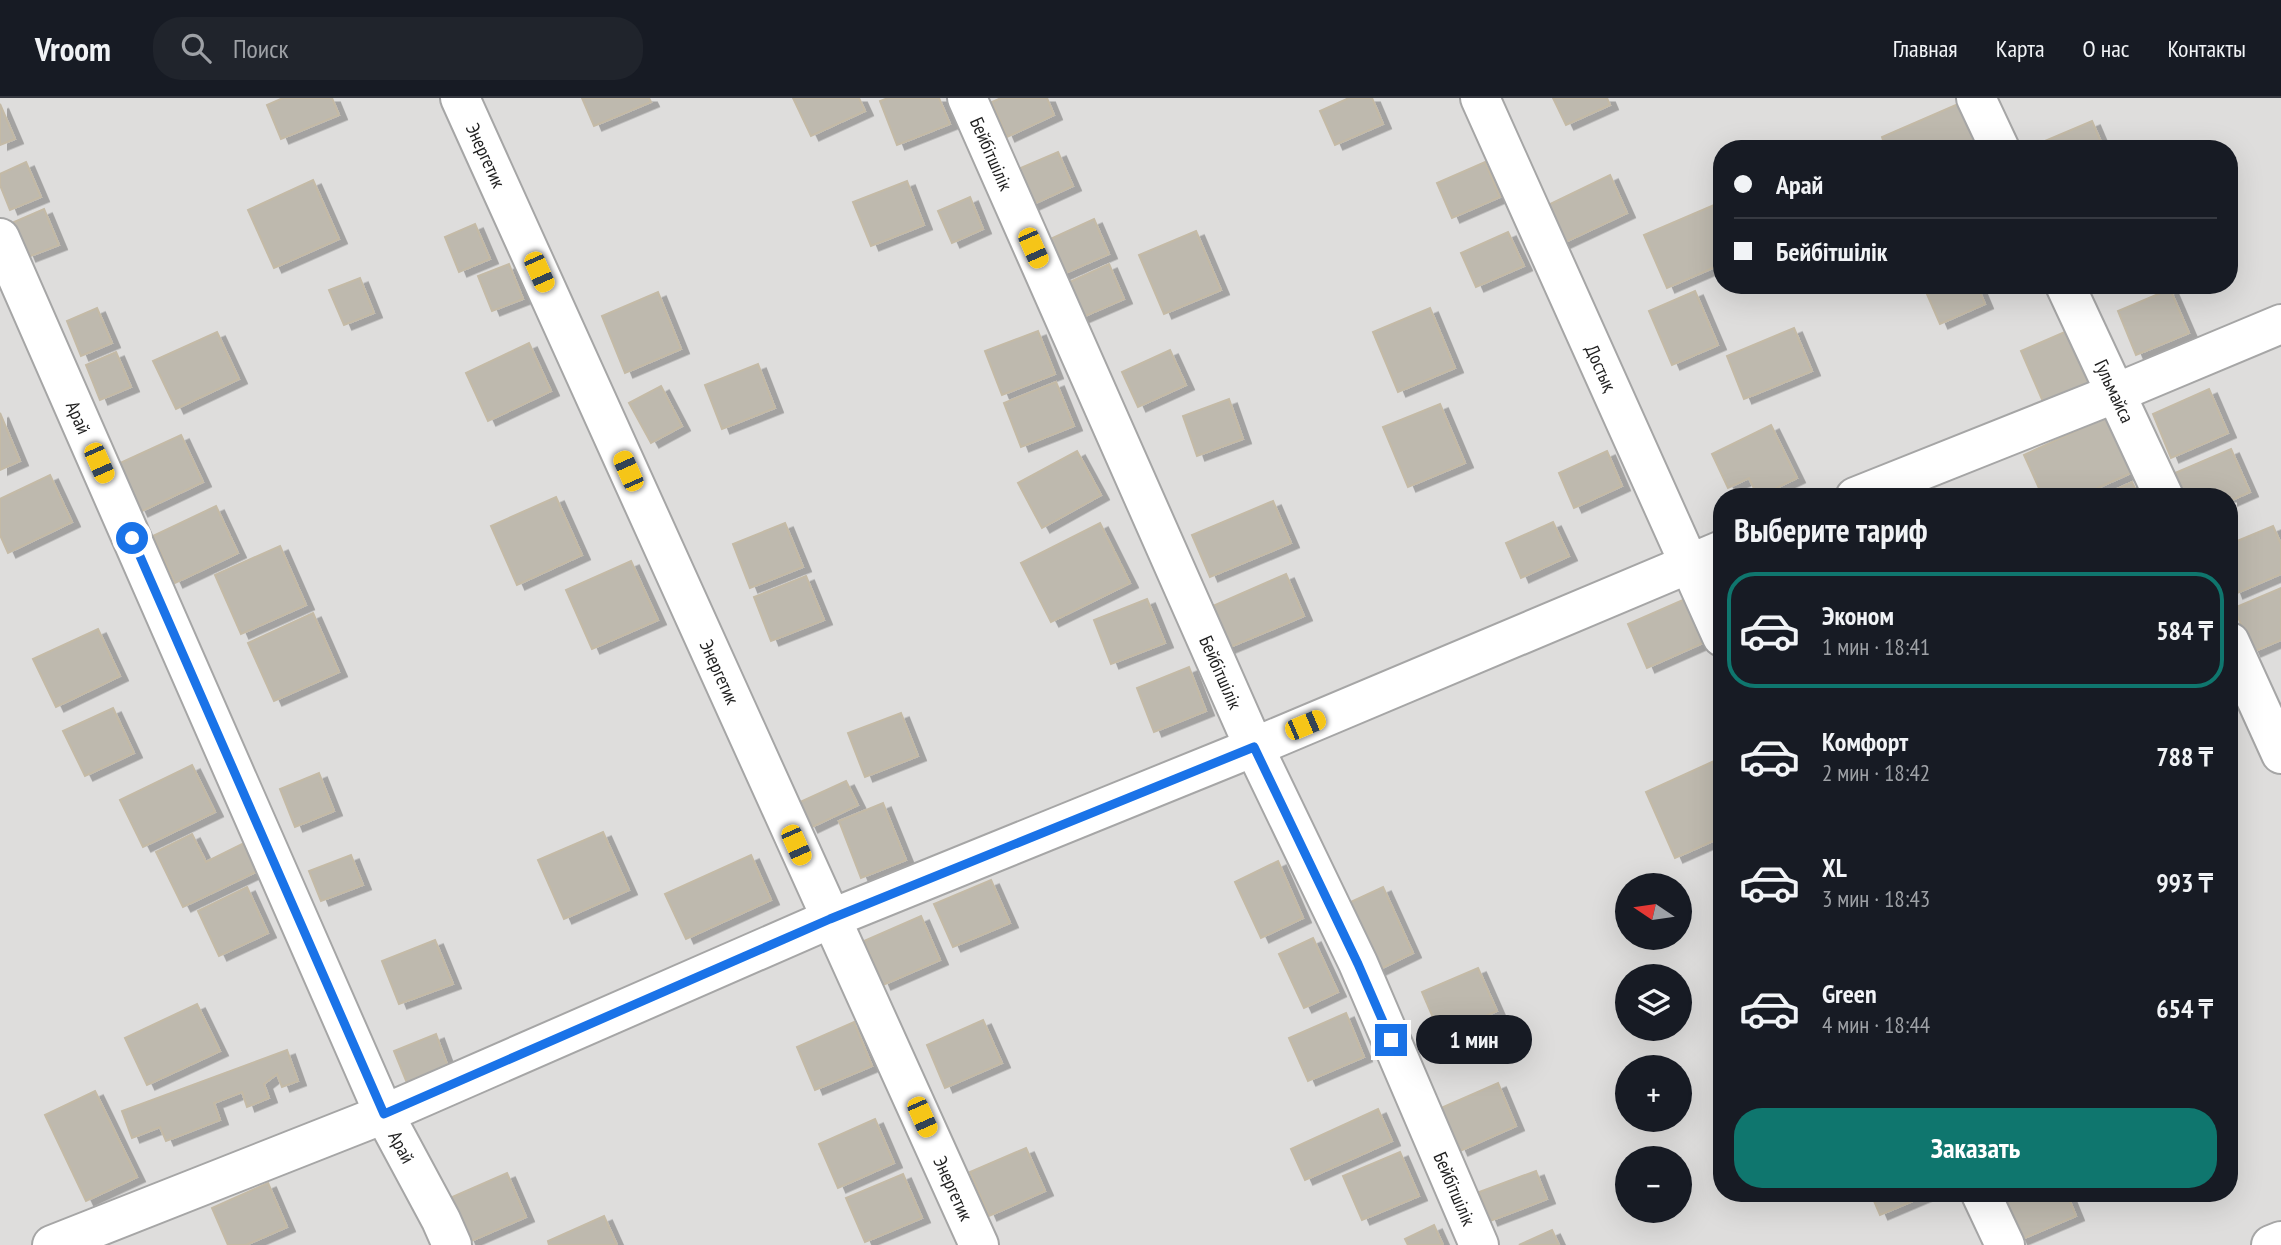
<!DOCTYPE html>
<html lang="ru">
<meta charset="utf-8">
<style>
body{margin:0;font-family:"PT Sans Narrow",sans-serif;background:#20242c;color:#f1f3f6;height:100vh;display:flex;flex-direction:column;font-size:26px;white-space:nowrap}
*{box-sizing:border-box;margin:0}
p{font-size:23px;color:#9ea1a6}
.icon{flex:none;width:38px;height:38px;fill:none;stroke:currentColor;stroke-width:2;stroke-linecap:round;stroke-linejoin:round}
.map{position:relative;flex:1;overflow:hidden}
.details{position:absolute;left:1713px;top:390px;width:525px;height:714px;display:flex;flex-direction:column;background:#171b24;border-radius:28px;box-shadow:0 7px 28px #0002}
.details>*{flex:none}
.hud{position:absolute;left:1713px;top:42px;width:525px;height:154px;border-radius:28px;box-shadow:0 7px 28px #0002;display:grid;align-content:center;height:154px;padding:0 21px;background:#171b24}
.needle{width:46px;rotate:283deg}
.fabs{position:absolute;left:1615px;top:775px;display:grid;gap:14px}
.fabs a{display:grid;place-items:center;width:77px;height:77px;border-radius:50%;background:#171b24;box-shadow:0 7px 28px #0002;font-size:35px}
.end{position:absolute;width:32px;height:32px;margin:-16px;border:9px solid #1a73e8;background:#fff;box-shadow:0 0 0 4px #fff}
.from{border-radius:50%}
.bubble{position:absolute;height:49px;border-radius:24px;background:#171b24;box-shadow:0 7px 28px #0002;font-size:23px;font-weight:700;line-height:49px;text-align:center}
.car{position:absolute;width:21px;height:42px;margin:-21px -10px;border-radius:9px;box-shadow:0 0 5px 2px #0007;background:linear-gradient(#f5c518 24%,#345 0 40%,#f5c518 0 76%,#345 0 86%,#f5c518 0)}
.hud b{display:flex;align-items:center;gap:24px;height:66px;font-size:26px}
.hud b+b{border-top:2px solid #363941}
.hud i{width:18px;height:18px;background:#f1f3f6}
ul{padding:0;list-style:none}
li{display:flex;align-items:center;gap:21px;height:116px;margin:0 14px 10px;padding:0 7px;border:4px solid transparent;border-radius:28px}
li div{flex:1}
li b{display:block;font-size:26px}
li em{font-style:normal;font-weight:700}
li.active{border-color:#0f766e}
li>.icon{width:63px;height:63px;stroke-width:1.5}
h2{padding:0 21px;font-size:32px;line-height:84px}
.action{display:flex;gap:14px;margin-top:auto;padding:14px 21px}
.action a{flex:1;height:80px;border-radius:28px;background:#0f766e;color:#fff;font-size:28px;font-weight:700;line-height:80px;text-align:center}
header{display:flex;align-items:center;gap:42px;box-sizing:border-box;height:98px;padding:0 35px;background:#171b24;border-bottom:2px solid #363941}
header strong{font-size:33px}
nav{display:flex;gap:38px;margin-inline-start:auto;font-size:24px}
.search{width:490px;height:63px;background:#20242c;display:flex;align-items:center;gap:18px;box-sizing:border-box;padding:0 24px;border-radius:28px;color:#9ea1a6;font-size:26px}
.map>svg:first-child{display:block}
</style>
<header>
<strong>Vroom</strong>
<div class="search"><svg class="icon" aria-label="search" viewBox="0 0 24 24"><circle cx="10" cy="10" r="6"/><path d="M15 15l6 6"/></svg>Поиск</div>
<nav><a>Главная</a><a>Карта</a><a>О нас</a><a>Контакты</a></nav>
</header>
<div class="map">
<svg width="2281" height="1147" viewBox="0 0 2281 1147">
<defs>
<filter id="shadow"><feDropShadow dx="8" dy="4.5" stdDeviation="0" flood-color="#0004"/></filter>
</defs>
<rect width="100%" height="100%" fill="#f1f0e5"/>
<path fill="#dedddc" fill-rule="evenodd" d="M 0,0 L 2281,0 L 2281,1147 L 0,1147 ZM 1722,51 L 2230,51 L 2230,187 L 1722,187 ZM 1722,399 L 2230,399 L 2230,1096 L 1722,1096 ZM 1628,788 L 1680,788 L 1680,840 L 1628,840 ZM 1628,878 L 1680,878 L 1680,931 L 1628,931 ZM 1628,970 L 1680,970 L 1680,1022 L 1628,1022 ZM 1628,1060 L 1680,1060 L 1680,1113 L 1628,1113 Z"/>
<path fill="#beb9ae" stroke="#c4baa6" stroke-width="2" filter="url(#shadow)" d="M 283,0 L 332,0 L 339,17 L 281,41 L 267,7 Z
M 582,0 L 649,0 L 651,4 L 594,28 Z
M 793,0 L 859,0 L 865,13 L 811,38 Z
M 888,0 L 939,0 L 950,26 L 897,47 L 880,3 Z
M 1001,0 L 1047,0 L 1054,17 L 1007,39 L 992,4 Z
M 1349,0 L 1372,0 L 1383,26 L 1335,47 L 1320,13 Z
M 1553,0 L 1607,0 L 1610,7 L 1566,27 Z
M 0,6 L 15,41 L 0,47 Z
M 1958,6 L 1978,51 L 1886,51 L 1882,39 Z
M 2092,23 L 2104,51 L 2042,51 L 2040,45 Z
M 1058,54 L 1073,88 L 1025,110 L 1009,75 Z
M 26,64 L 41,99 L 10,112 L 0,87 L 0,76 Z
M 1485,64 L 1500,99 L 1452,120 L 1437,85 Z
M 1610,77 L 1627,115 L 1559,147 L 1542,110 Z
M 313,82 L 339,141 L 274,170 L 248,112 Z
M 907,83 L 924,127 L 871,148 L 853,104 Z
M 970,99 L 983,131 L 952,145 L 938,113 Z
M 1721,104 L 1722,166 L 1667,190 L 1644,137 Z
M 44,111 L 59,147 L 28,159 L 14,124 Z
M 1094,121 L 1109,156 L 1061,177 L 1046,143 Z
M 475,126 L 490,161 L 459,174 L 445,139 Z
M 1196,133 L 1221,192 L 1164,216 L 1139,157 Z
M 1508,134 L 1524,168 L 1476,189 L 1461,155 Z
M 509,166 L 523,201 L 492,213 L 478,178 Z
M 1109,166 L 1124,201 L 1076,222 L 1061,188 Z
M 360,180 L 374,215 L 344,227 L 329,192 Z
M 1923,187 L 1977,187 L 1985,206 L 1940,226 Z
M 2170,191 L 2189,235 L 2136,257 L 2118,213 Z
M 1695,193 L 1718,247 L 1672,267 L 1649,213 Z
M 658,194 L 681,251 L 625,275 L 602,218 Z
M 97,210 L 112,245 L 81,258 L 67,223 Z
M 1430,210 L 1455,270 L 1398,294 L 1373,234 Z
M 1794,230 L 1812,273 L 1744,301 L 1727,258 Z
M 1038,233 L 1055,276 L 1002,297 L 985,253 Z
M 2067,233 L 2090,287 L 2044,306 L 2021,253 Z
M 217,234 L 239,281 L 176,311 L 153,263 Z
M 529,245 L 551,293 L 488,323 L 466,275 Z
M 1170,252 L 1186,287 L 1138,309 L 1122,274 Z
M 116,254 L 131,289 L 100,302 L 86,267 Z
M 758,266 L 775,310 L 722,331 L 705,287 Z
M 1056,284 L 1074,328 L 1021,349 L 1004,305 Z
M 661,288 L 682,328 L 651,345 L 629,305 Z
M 2209,291 L 2228,335 L 2171,360 L 2153,316 Z
M 1229,301 L 1243,341 L 1197,358 L 1183,318 Z
M 1440,306 L 1465,365 L 1408,389 L 1383,329 Z
M 0,315 L 20,363 L 0,372 Z
M 2106,319 L 2131,375 L 2078,399 L 2043,399 L 2024,357 Z
M 1771,327 L 1797,380 L 1758,399 L 1749,380 L 1728,390 L 1712,356 Z
M 181,337 L 203,384 L 140,414 L 118,366 Z
M 2231,351 L 2250,394 L 2230,403 L 2230,399 L 2185,399 L 2175,375 Z
M 1077,353 L 1101,397 L 1042,430 L 1018,385 Z
M 1607,353 L 1622,388 L 1574,410 L 1559,375 Z
M 50,377 L 72,424 L 8,455 L 0,437 L 0,401 Z
M 2132,384 L 2139,399 L 2100,399 Z
M 556,399 L 582,457 L 517,487 L 491,428 Z
M 1273,403 L 1291,445 L 1210,479 L 1192,437 Z
M 216,408 L 238,455 L 175,485 L 153,438 Z
M 1553,424 L 1569,458 L 1521,480 L 1506,445 Z
M 785,425 L 803,469 L 750,490 L 733,446 Z
M 1100,425 L 1130,485 L 1051,524 L 1021,465 Z
M 2273,428 L 2281,446 L 2281,476 L 2235,496 L 2230,482 L 2230,446 Z
M 280,448 L 306,507 L 241,536 L 215,477 Z
M 631,463 L 658,522 L 592,551 L 566,492 Z
M 1286,476 L 1304,518 L 1223,552 L 1206,511 Z
M 806,478 L 824,522 L 771,543 L 754,499 Z
M 2281,490 L 2281,542 L 2253,554 L 2234,510 Z
M 1147,501 L 1165,545 L 1111,566 L 1094,522 Z
M 1685,501 L 1703,545 L 1647,570 L 1628,526 Z
M 313,515 L 339,574 L 274,603 L 248,545 Z
M 98,531 L 120,578 L 56,609 L 33,561 Z
M 1189,569 L 1206,613 L 1154,634 L 1137,590 Z
M 113,610 L 134,655 L 85,678 L 63,633 Z
M 901,615 L 918,658 L 865,679 L 848,635 Z
M 1714,663 L 1722,680 L 1722,739 L 1675,760 L 1646,694 Z
M 192,667 L 215,714 L 143,749 L 120,702 Z
M 319,675 L 334,713 L 295,729 L 280,691 Z
M 846,683 L 858,707 L 810,730 L 798,705 Z
M 883,705 L 906,762 L 861,780 L 839,723 Z
M 603,734 L 629,792 L 564,821 L 538,762 Z
M 192,736 L 206,764 L 246,744 L 260,772 L 183,809 L 156,754 Z
M 351,757 L 363,787 L 321,803 L 309,773 Z
M 751,757 L 771,802 L 686,841 L 665,796 Z
M 1278,763 L 1303,820 L 1261,840 L 1235,784 Z
M 991,782 L 1010,825 L 953,849 L 934,806 Z
M 247,789 L 268,835 L 219,858 L 198,813 Z
M 1383,789 L 1413,855 L 1372,875 L 1340,809 Z
M 921,818 L 940,862 L 883,887 L 864,843 Z
M 1313,840 L 1338,894 L 1304,910 L 1279,856 Z
M 435,842 L 453,886 L 399,906 L 382,863 Z
M 1478,870 L 1497,913 L 1441,938 L 1422,894 Z
M 197,906 L 220,953 L 147,987 L 125,940 Z
M 1346,915 L 1364,959 L 1308,983 L 1289,940 Z
M 983,922 L 1002,965 L 945,990 L 927,947 Z
M 854,924 L 872,968 L 815,992 L 797,949 Z
M 436,936 L 448,969 L 407,985 L 394,953 Z
M 287,952 L 298,983 L 282,989 L 277,976 L 264,986 L 269,1000 L 247,1009 L 242,994 L 214,1005 L 220,1022 L 166,1043 L 160,1029 L 132,1040 L 122,1013 Z
M 1498,985 L 1516,1028 L 1460,1053 L 1441,1010 Z
M 95,993 L 137,1079 L 86,1103 L 45,1017 Z
M 1378,1011 L 1392,1043 L 1305,1082 L 1291,1051 Z
M 875,1021 L 894,1065 L 838,1090 L 819,1046 Z
M 1026,1050 L 1045,1093 L 989,1118 L 970,1074 Z
M 1400,1054 L 1419,1098 L 1362,1122 L 1343,1078 Z
M 1536,1073 L 1547,1101 L 1490,1123 L 1479,1094 Z
M 507,1075 L 526,1119 L 469,1144 L 450,1100 Z
M 903,1076 L 922,1120 L 865,1144 L 846,1100 Z
M 268,1085 L 287,1129 L 246,1147 L 228,1147 L 212,1110 Z
M 1871,1096 L 1929,1096 L 1880,1117 Z
M 2008,1096 L 2067,1096 L 2076,1118 L 2020,1142 L 2001,1099 Z
M 604,1118 L 617,1147 L 549,1147 L 548,1143 Z
M 1434,1127 L 1443,1147 L 1408,1147 L 1405,1141 Z
M 1552,1132 L 1559,1147 L 1519,1147 Z"/>
<g fill="none" stroke-linecap="round" stroke-linejoin="round">
<defs>
<g id="minor">
<path id="s1" d="M 460,0 L 979,1147"/>
<path id="s2" d="M 967,0 L 1254,649 L 1358,865 L 1479,1147"/>
<path id="s3" d="M 1480,0 L 1722,539"/>
<path d="M 1976,0 L 2000,51"/>
<path id="s4" d="M 0,140 L 384,1016 L 441,1122 L 452,1147"/>
<path id="s5" d="M 2065,187 L 2164,399"/>
<path d="M 1855,399 L 2116,295 L 2281,226"/>
<path d="M 2230,544 L 2281,656"/>
<path d="M 1981,1096 L 2005,1147"/>
<path d="M 52,1147 L 384,1016 L 830,821 L 1254,649 L 1722,452"/>
<path d="M 2271,1147 L 2281,1143"/>
</g>
</defs>
<use href="#minor" stroke="#a6a6a6" stroke-width="42"/>
<use href="#minor" stroke="#fff" stroke-width="38"/>
</g>
<g fill="none" stroke-linecap="round" stroke-linejoin="round">
<path stroke="#1a73e8" stroke-width="9" d="M 132,440 L 384,1016 L 830,821 L 1254,649 L 1358,866 L 1391,942"/>
</g>
<g text-anchor="middle" stroke-width="5" stroke-linejoin="round" paint-order="stroke">
<g font-size="19" fill="#1f1f1f" stroke="#fff">
<text dy="7" stroke="none"><textPath href="#s2" startOffset="61">Бейбітшілік</textPath></text>
<text dy="7" stroke="none"><textPath href="#s1" startOffset="63">Энергетик</textPath></text>
<text dy="7" stroke="none"><textPath href="#s3" startOffset="296">Достық</textPath></text>
<text dy="7" stroke="none"><textPath href="#s5" startOffset="117">Гульмайса</textPath></text>
<text dy="7" stroke="none"><textPath href="#s4" startOffset="196">Арай</textPath></text>
<text dy="7" stroke="none"><textPath href="#s1" startOffset="630">Энергетик</textPath></text>
<text dy="7" stroke="none"><textPath href="#s2" startOffset="628">Бейбітшілік</textPath></text>
<text dy="7" stroke="none"><textPath href="#s4" startOffset="994">Арай</textPath></text>
<text dy="7" stroke="none"><textPath href="#s1" startOffset="1197">Энергетик</textPath></text>
<text dy="7" stroke="none"><textPath href="#s2" startOffset="1195">Бейбітшілік</textPath></text>
</g>
</g>
</svg>
<div class="fabs">
<a><svg class="needle" viewBox="-14 -14 28 28"><path d="M0-13l5 13h-10z" fill="#e53935"/><path d="M0 13l5-13h-10z" fill="#9ea1a6"/></svg></a>
<a><svg class="icon" aria-label="layers" viewBox="0 0 24 24"><path d="M12 4l9 5-9 5-9-5zM3 14l9 5 9-5"/></svg></a>
<a>+</a>
<a>−</a>
</div>
<i class="end from" style="left:132px;top:440px"></i>
<i class="end" style="left:1391px;top:942px"></i>
<div class="bubble" style="left:1416px;top:917px;width:116px">1 мин</div>
<i class="car" style="left:1033px;top:150px;rotate:156deg"></i>
<i class="car" style="left:539px;top:174px;rotate:156deg"></i>
<i class="car" style="left:99px;top:365px;rotate:156deg"></i>
<i class="car" style="left:628px;top:373px;rotate:336deg"></i>
<i class="car" style="left:1305px;top:627px;rotate:67deg"></i>
<i class="car" style="left:796px;top:747px;rotate:156deg"></i>
<i class="car" style="left:922px;top:1019px;rotate:156deg"></i>
<div class="hud">
<b><i class="from"></i>Арай</b>
<b><i></i>Бейбітшілік</b>
</div>
<section class="details">
<h2>Выберите тариф</h2>
<ul>
<li class="active"><svg class="icon" aria-label="car" viewBox="0 0 24 24"><path d="M5 17H2v-5l4-1 3-4h7l3 4 3 1v5h-3M9 17h6M6 11h13"/><circle cx="7" cy="17" r="2"/><circle cx="17" cy="17" r="2"/></svg><div><b>Эконом</b><p>1 мин · 18:41</p></div><em>584 ₸</em></li>
<li><svg class="icon" aria-label="car" viewBox="0 0 24 24"><path d="M5 17H2v-5l4-1 3-4h7l3 4 3 1v5h-3M9 17h6M6 11h13"/><circle cx="7" cy="17" r="2"/><circle cx="17" cy="17" r="2"/></svg><div><b>Комфорт</b><p>2 мин · 18:42</p></div><em>788 ₸</em></li>
<li><svg class="icon" aria-label="car" viewBox="0 0 24 24"><path d="M5 17H2v-5l4-1 3-4h7l3 4 3 1v5h-3M9 17h6M6 11h13"/><circle cx="7" cy="17" r="2"/><circle cx="17" cy="17" r="2"/></svg><div><b>XL</b><p>3 мин · 18:43</p></div><em>993 ₸</em></li>
<li><svg class="icon" aria-label="car" viewBox="0 0 24 24"><path d="M5 17H2v-5l4-1 3-4h7l3 4 3 1v5h-3M9 17h6M6 11h13"/><circle cx="7" cy="17" r="2"/><circle cx="17" cy="17" r="2"/></svg><div><b>Green</b><p>4 мин · 18:44</p></div><em>654 ₸</em></li>
</ul>
<div class="action"><a>Заказать</a></div>
</section>
</div>
